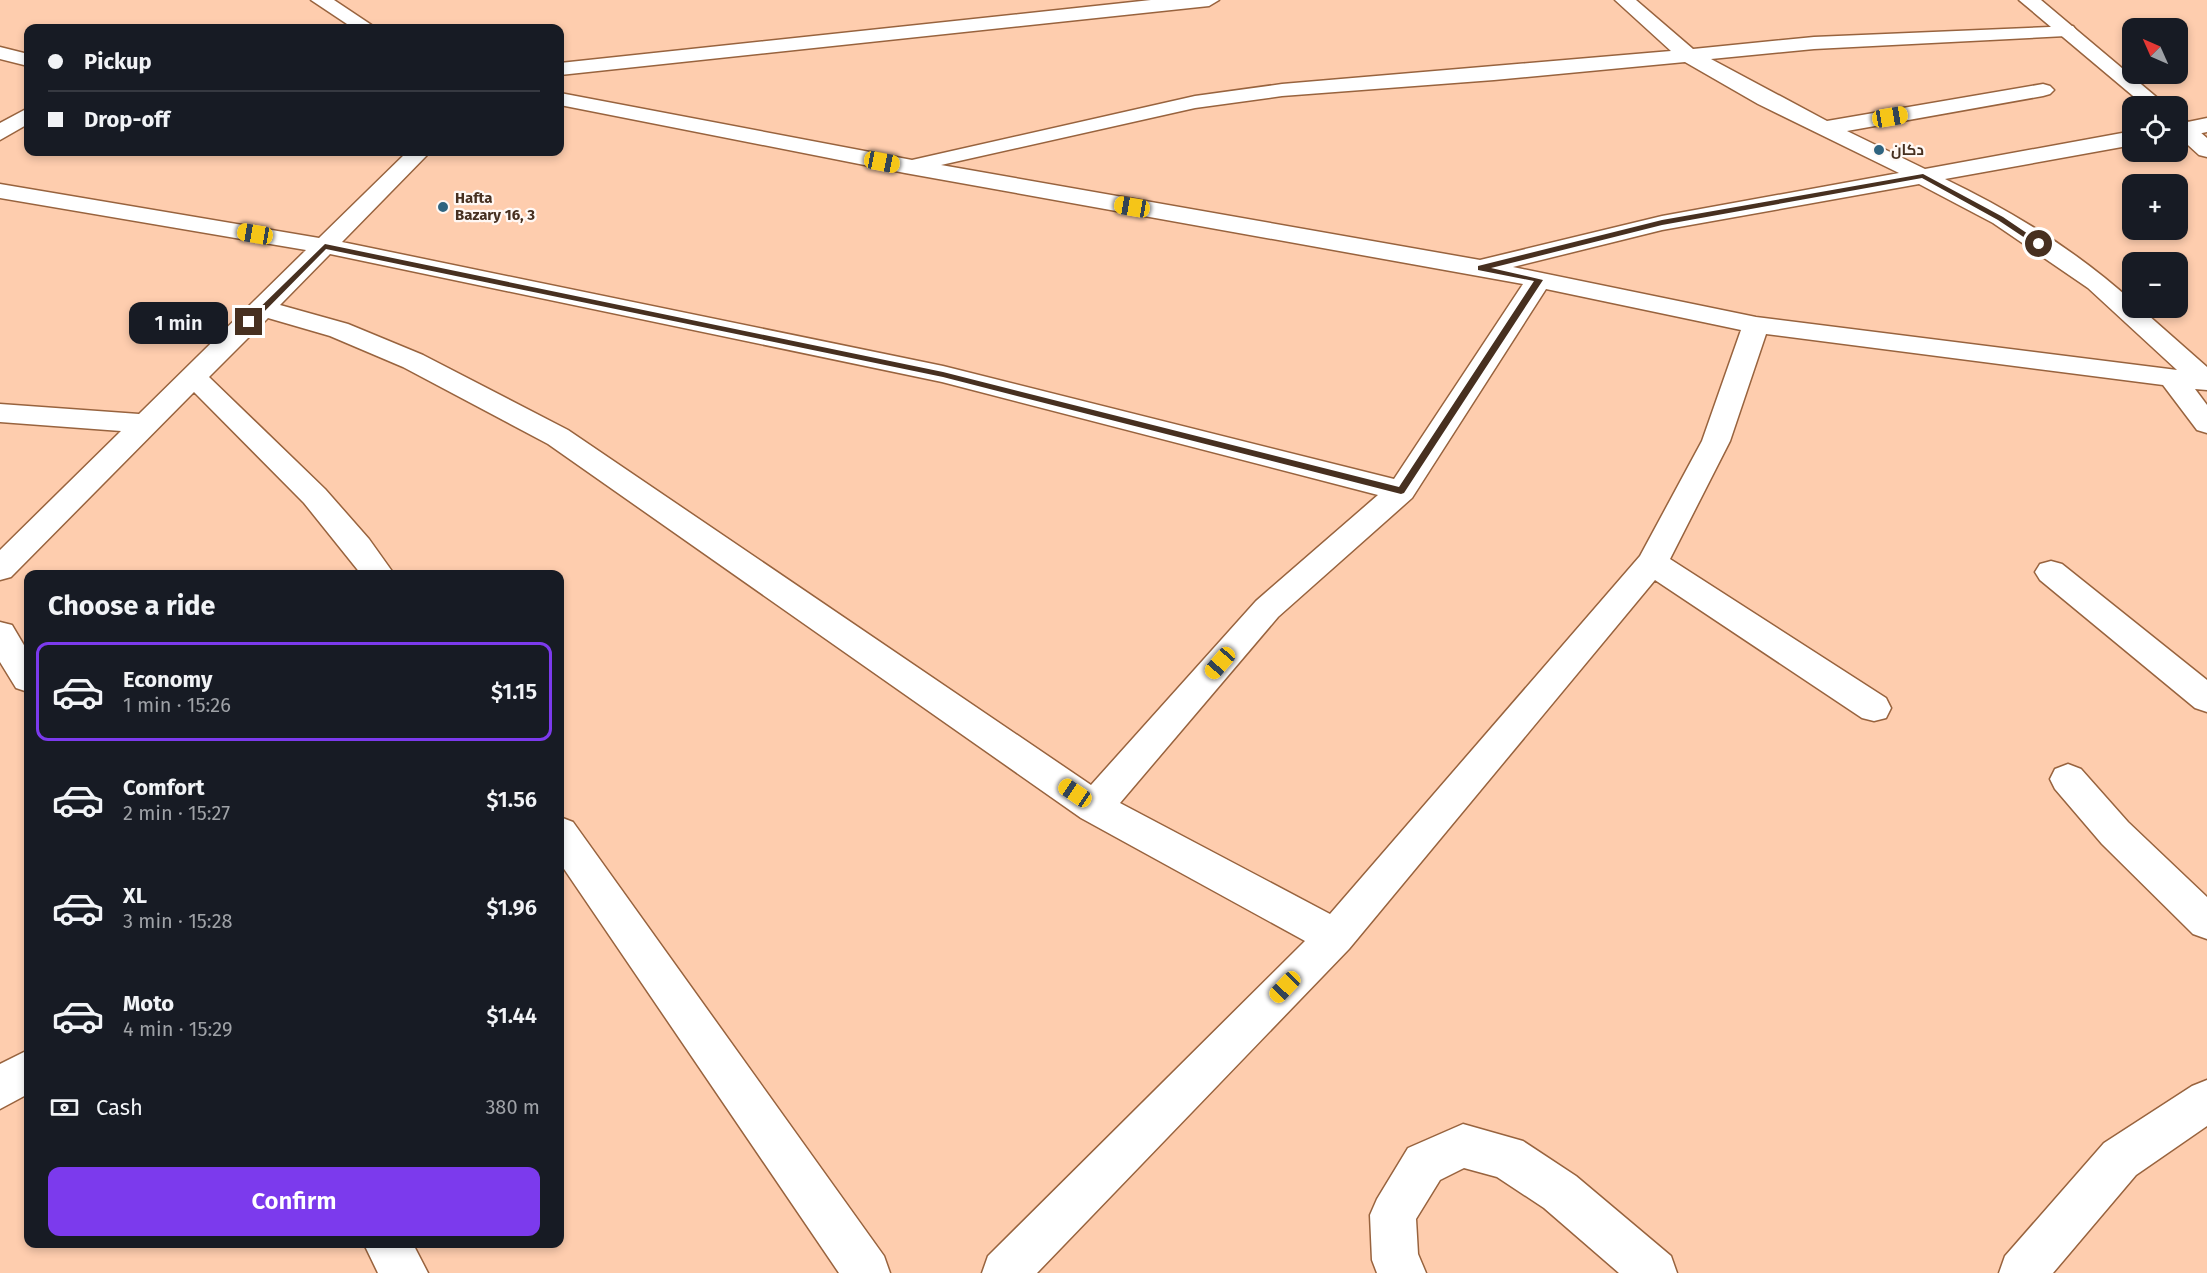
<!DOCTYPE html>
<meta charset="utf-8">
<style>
body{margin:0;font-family:"Fira Sans",Cairo,sans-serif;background:#20242c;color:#f1f3f6;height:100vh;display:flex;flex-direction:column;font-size:22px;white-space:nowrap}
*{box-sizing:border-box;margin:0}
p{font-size:20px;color:#9ea1a6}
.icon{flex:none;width:33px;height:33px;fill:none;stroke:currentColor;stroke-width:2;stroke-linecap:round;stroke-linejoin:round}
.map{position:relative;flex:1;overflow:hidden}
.details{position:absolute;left:24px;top:570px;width:540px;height:678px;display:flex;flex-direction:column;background:#171b24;border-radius:12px;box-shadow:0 3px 9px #0003}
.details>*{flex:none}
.hud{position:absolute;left:24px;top:24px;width:540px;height:132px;border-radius:12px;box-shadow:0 3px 9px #0003;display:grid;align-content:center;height:132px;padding:0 24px;background:#171b24}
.needle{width:39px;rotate:315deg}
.tools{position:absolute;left:2122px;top:18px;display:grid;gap:12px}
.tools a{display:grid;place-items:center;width:66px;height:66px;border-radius:12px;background:#171b24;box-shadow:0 3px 9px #0003;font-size:30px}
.end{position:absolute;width:27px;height:27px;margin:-14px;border:8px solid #473020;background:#fff;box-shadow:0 0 0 3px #fff}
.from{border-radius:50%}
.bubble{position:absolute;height:42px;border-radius:12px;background:#171b24;box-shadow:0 3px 9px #0003;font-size:20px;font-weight:600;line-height:42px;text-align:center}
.car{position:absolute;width:18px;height:36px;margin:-18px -9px;border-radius:8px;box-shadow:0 0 4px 2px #0007;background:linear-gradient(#f5c518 24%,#345 0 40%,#f5c518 0 76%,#345 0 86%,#f5c518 0)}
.hud b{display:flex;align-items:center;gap:21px;height:57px;font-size:22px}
.hud b+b{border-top:2px solid #363941}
.hud i{width:15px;height:15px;background:#f1f3f6}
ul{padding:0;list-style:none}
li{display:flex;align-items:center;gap:18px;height:99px;margin:0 12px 9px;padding:0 12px;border:3px solid transparent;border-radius:12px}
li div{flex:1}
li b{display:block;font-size:22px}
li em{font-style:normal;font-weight:600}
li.selected{border-color:#7c3aed}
li>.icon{width:54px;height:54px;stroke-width:1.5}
h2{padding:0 24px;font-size:27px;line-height:72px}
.pay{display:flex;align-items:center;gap:15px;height:66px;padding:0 24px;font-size:22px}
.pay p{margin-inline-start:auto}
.primary-button{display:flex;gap:12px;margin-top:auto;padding:12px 24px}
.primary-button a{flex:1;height:69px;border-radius:12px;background:#7c3aed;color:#fff;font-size:24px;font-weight:600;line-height:69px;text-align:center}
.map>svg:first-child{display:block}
</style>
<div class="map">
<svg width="2207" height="1273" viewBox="0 0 2207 1273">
<rect width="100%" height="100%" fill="#fecdae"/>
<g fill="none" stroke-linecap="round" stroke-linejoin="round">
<defs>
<path id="minor" d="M 311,0 L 334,0 L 376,28 L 353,28 Z
M 1151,0 L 1219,0 L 1209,6 L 560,75 L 560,63 Z
M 1615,0 L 1636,0 L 1693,49 L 1814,37 L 2073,26 L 2076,30 L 2073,34 L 2066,36 L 1814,49 L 1711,59 L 1827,121 L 2043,84 L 2050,86 L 2054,90 L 2050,94 L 2043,96 L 1847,131 L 1925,169 L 2133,131 L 2133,145 L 1945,179 C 2012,211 2078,252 2133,302 L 2133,308 L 2140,308 L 2207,367 L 2207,390 L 2195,389 L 2207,405 L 2207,433 L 2197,430 L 2163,385 L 1766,334 L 1730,441 L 1670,559 L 1886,698 L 1891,708 L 1886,718 L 1874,721 L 1862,718 L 1655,580 L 1349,949 L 1037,1273 L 982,1273 L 988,1256 L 1305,941 L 1081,818 L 548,444 L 403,367 L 330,336 L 268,318 L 209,377 L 325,489 L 369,539 L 394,574 L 361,574 L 304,503 L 194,392 L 11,577 L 0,580 L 0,550 L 121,431 L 0,422 L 0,404 L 139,414 L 306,250 L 0,198 L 0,184 L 319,238 L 407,152 L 430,152 L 342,242 L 943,366 L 1394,479 L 1523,284 L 905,173 L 560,105 L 560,93 L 912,160 L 1195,96 L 1282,84 L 1671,51 ZM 1685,62 L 1758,104 L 1899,173 L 1662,216 L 1480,260 L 941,165 L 1195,108 L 1282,96 L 1494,80 ZM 1919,184 L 1993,223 L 2088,288 L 2177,370 L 1756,317 L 1513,267 L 1662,230 ZM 330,254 L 942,382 L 1378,495 L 1256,601 L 1091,785 L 568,430 L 423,355 L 348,324 L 280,305 ZM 1546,289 L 1741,330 L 1702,441 L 1640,556 L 1330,914 L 1120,803 L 1278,617 L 1412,498 Z
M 0,47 L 28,54 L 28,66 L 0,59 Z
M 28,108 L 28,124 L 0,140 L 0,123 Z
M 2207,118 L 2207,132 L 2178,138 L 2178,124 Z
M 2051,561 L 2062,564 L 2207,680 L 2207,712 L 2195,708 L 2040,580 L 2035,572 L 2040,564 Z
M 0,622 L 12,625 L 28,652 L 28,692 L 16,688 L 0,662 Z
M 2068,764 L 2081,769 L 2128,822 L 2207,897 L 2207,939 L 2193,934 L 2102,844 L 2055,789 L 2050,779 L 2055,769 Z
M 560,817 L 573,822 L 884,1256 L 890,1273 L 839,1273 L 560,863 Z
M 28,1050 L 28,1094 L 0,1109 L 0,1064 Z
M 2207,1080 L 2207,1126 L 2136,1175 L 2053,1273 L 1999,1273 L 2005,1256 L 2104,1143 L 2192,1086 Z
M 1463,1124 L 1523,1141 L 1576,1176 L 1671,1256 L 1677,1273 L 1619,1273 L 1544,1208 L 1497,1177 L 1464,1168 L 1440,1180 L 1416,1219 L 1418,1254 L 1426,1273 L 1377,1273 L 1372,1260 L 1370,1215 L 1377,1199 L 1408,1148 Z
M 364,1244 L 413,1244 L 428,1273 L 378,1273 Z"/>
<path id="major" d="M 2019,0 L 2041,0 L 2167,106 L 2145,106 Z
M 2178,118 L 2186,120 L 2207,138 L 2207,157 L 2199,155 L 2178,136 Z"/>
</defs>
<use href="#minor" stroke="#98633e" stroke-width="3"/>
<use href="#major" stroke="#98633e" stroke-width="3"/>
<use href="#minor" fill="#fff" fill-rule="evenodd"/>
<use href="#major" fill="#fff" fill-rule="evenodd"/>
</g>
<path fill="#473020" d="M 1923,174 L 2003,217 L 2043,244 L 2037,246 L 1998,220 L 1922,178 L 1662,225 L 1491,268 L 1543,280 L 1404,493 L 1401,494 L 943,377 L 326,249 L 252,324 L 245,322 L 325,244 L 943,372 L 1399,487 L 1534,281 L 1478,270 L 1478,266 L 1662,220 Z"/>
<g fill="#2f6480" stroke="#fff8f4" stroke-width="2">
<circle cx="1879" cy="150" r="6"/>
<circle cx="443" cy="207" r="6"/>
</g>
<g text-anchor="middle" stroke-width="4.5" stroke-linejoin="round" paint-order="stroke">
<g font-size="15" font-weight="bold" fill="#473020" stroke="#fff8f4" text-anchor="start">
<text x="1891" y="155">دكان</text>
<text x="455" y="203">Hafta<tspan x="455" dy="17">Bazary 16, 3</tspan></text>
</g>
</g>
</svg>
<div class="tools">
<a><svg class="needle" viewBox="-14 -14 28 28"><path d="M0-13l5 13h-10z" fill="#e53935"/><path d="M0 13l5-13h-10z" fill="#9ea1a6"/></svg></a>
<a><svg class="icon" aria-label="locate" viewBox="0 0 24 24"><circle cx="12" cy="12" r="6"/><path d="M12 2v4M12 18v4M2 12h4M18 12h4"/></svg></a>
<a>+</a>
<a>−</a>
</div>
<i class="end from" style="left:2039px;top:244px"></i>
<i class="end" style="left:249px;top:322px"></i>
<div class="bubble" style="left:129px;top:302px;width:99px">1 min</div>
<i class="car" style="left:1890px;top:117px;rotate:80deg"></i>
<i class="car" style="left:882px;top:162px;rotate:101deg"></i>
<i class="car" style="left:1132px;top:207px;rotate:280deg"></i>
<i class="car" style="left:255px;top:234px;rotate:280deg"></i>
<i class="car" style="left:1220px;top:663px;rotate:221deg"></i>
<i class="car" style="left:1075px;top:793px;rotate:304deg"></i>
<i class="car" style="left:1285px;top:987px;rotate:224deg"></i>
<div class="hud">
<b><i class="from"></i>Pickup</b>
<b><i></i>Drop-off</b>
</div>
<section class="details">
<h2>Choose a ride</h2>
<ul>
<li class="selected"><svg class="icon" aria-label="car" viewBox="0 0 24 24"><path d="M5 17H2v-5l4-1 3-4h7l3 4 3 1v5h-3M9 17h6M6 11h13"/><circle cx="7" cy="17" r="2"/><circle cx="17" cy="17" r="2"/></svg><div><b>Economy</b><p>1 min · 15:26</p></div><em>$1.15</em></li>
<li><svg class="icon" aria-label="car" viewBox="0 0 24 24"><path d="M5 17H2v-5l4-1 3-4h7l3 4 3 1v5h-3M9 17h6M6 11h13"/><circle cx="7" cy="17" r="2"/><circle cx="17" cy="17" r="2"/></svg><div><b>Comfort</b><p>2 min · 15:27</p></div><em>$1.56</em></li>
<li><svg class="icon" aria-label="car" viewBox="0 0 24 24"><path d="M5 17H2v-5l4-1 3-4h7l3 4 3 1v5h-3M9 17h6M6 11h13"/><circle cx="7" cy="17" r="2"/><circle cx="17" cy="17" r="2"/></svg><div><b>XL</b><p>3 min · 15:28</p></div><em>$1.96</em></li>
<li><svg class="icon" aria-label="car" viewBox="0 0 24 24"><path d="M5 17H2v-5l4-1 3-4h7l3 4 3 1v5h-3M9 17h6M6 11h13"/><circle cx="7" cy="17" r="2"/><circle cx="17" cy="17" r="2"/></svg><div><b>Moto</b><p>4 min · 15:29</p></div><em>$1.44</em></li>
</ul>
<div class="pay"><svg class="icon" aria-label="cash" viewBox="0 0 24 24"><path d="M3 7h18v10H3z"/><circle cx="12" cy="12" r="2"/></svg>Cash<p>380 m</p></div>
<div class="primary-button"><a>Confirm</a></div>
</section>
</div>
